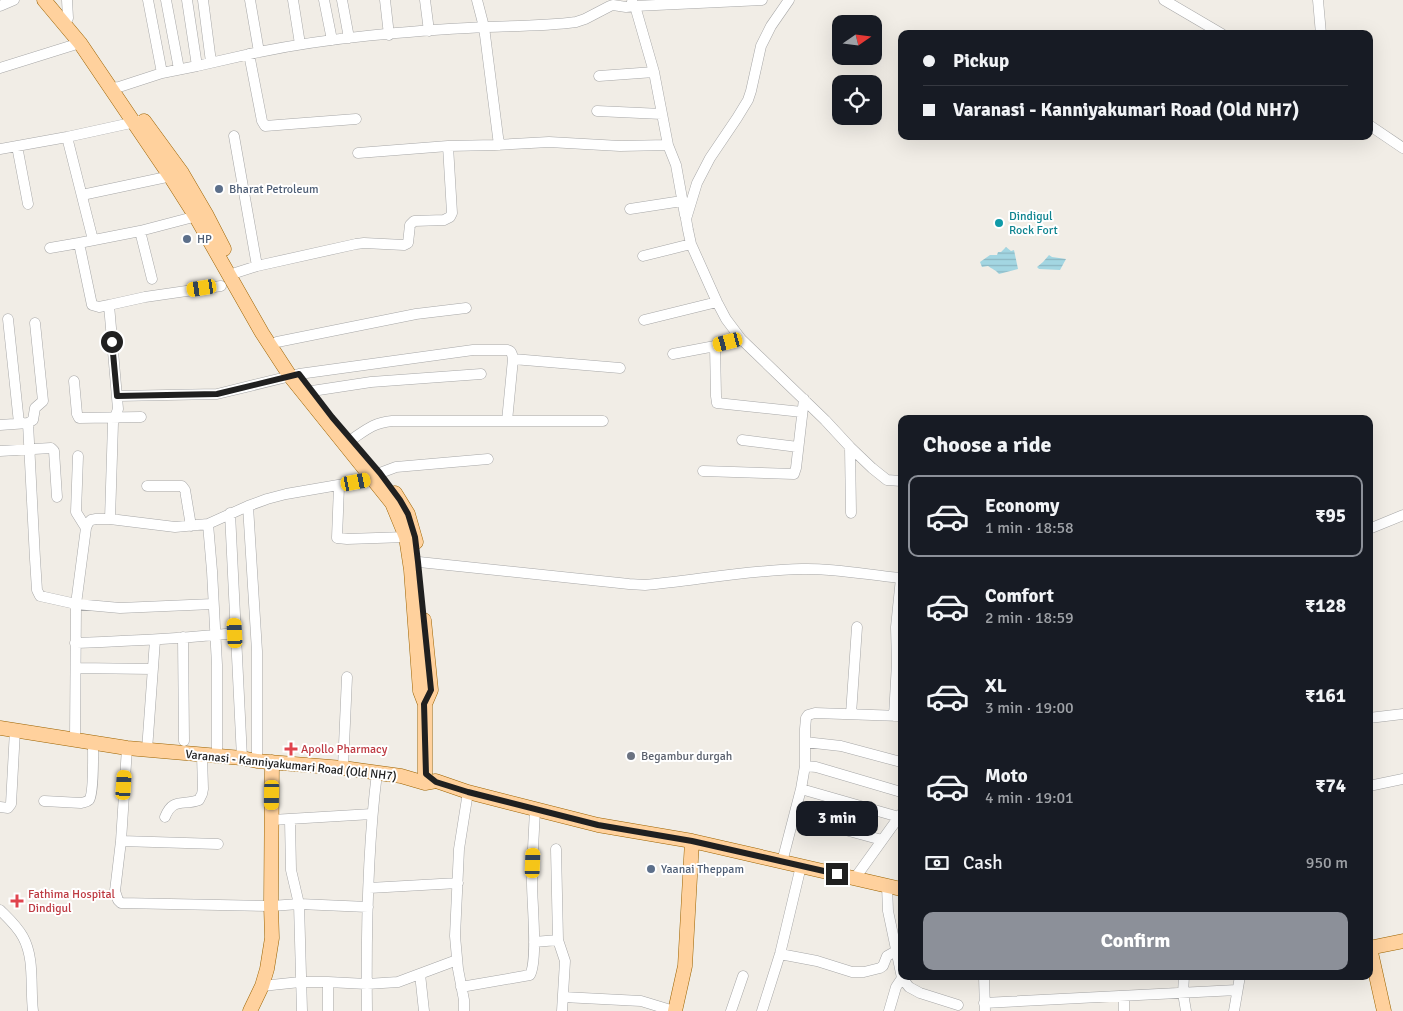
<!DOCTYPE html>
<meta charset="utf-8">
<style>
body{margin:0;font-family:Signika,sans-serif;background:#242831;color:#f1f3f6;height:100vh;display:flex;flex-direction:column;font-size:19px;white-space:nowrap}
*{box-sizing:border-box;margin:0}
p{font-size:16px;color:#9ea1a6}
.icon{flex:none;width:28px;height:28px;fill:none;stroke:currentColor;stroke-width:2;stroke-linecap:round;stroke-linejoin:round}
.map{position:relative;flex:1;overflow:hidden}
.sheet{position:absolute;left:898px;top:415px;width:475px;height:565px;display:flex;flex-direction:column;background:#171b24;border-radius:10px;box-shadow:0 5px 20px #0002}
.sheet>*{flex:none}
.guide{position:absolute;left:898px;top:30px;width:475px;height:110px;border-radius:10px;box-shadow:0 5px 20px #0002;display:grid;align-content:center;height:110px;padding:0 25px;background:#171b24}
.needle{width:32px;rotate:76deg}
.controls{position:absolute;left:832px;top:15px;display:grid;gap:10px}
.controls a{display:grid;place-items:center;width:50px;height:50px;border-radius:10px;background:#171b24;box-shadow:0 5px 20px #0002;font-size:25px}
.end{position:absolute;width:22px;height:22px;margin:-11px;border:6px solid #202020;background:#fff;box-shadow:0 0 0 2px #fff}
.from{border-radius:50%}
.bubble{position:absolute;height:35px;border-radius:10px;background:#171b24;box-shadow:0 5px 20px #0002;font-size:16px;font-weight:800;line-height:35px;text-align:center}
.car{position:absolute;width:15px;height:30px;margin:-15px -8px;border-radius:6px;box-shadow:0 0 4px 1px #0007;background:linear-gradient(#f5c518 24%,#345 0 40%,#f5c518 0 76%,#345 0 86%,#f5c518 0)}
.guide b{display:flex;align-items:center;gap:18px;height:48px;font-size:19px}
.guide b+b{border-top:1px solid #363941}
.guide i{width:12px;height:12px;background:#f1f3f6}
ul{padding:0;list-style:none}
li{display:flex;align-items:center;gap:15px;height:82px;margin:0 10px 8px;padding:0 15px;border:2px solid transparent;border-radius:10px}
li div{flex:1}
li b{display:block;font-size:19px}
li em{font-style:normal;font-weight:800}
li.active{border-color:#8c9099}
li>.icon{width:45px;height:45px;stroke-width:1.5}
h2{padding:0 25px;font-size:22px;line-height:60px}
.pay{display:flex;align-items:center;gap:12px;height:55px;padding:0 25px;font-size:19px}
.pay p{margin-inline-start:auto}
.primary-button{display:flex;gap:10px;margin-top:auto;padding:10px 25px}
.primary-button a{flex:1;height:58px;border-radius:10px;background:#8c9099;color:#fff;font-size:20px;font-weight:800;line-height:58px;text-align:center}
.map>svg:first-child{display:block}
</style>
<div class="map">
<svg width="1403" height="1011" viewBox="0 0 1403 1011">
<defs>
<pattern id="water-rules" width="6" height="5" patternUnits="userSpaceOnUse" patternTransform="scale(1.25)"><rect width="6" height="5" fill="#a3d6e2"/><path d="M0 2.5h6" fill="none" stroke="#8cb7c2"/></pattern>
</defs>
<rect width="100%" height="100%" fill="#f1ede6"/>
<path fill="url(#water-rules)" d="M 1006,247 L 1011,251 L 1014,250 L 1018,269 L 999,274 C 996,270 992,269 988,266 L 982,267 L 980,262 L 990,255 L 997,255 L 998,252 L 1001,252 Z
M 1049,255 L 1052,257 L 1066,259 L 1060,270 L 1039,269 L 1037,267 L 1043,262 Z"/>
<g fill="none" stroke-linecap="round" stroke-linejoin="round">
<defs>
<path id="minor" d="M 148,0 L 162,73 L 197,66
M 166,0 L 179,69
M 187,0 L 197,66 L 259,52 L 250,0
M 203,0 L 211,62
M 293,0 L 300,44
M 324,0 L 332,40
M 342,0 L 349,38
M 385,0 L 389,35
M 425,0 L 429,31
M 477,0 L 484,27 L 499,145
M 789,0 L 771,26 L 761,46 L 751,91 L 748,100 L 737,118 L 710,158 L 697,183 L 686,219 L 688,230 L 691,244 L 717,302 L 726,319 L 741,339 L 825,420 L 850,447 L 872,468 L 887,480 L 901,481
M 1164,0 L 1222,34
M 1318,0 L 1321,34
M 632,2 L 635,6 L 654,72 L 668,145 L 676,165 L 685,215
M 0,6 L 14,0
M 64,25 L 68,18 L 67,0
M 259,52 C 333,37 409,31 484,27 C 515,26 546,26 576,22 L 585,19 L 610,6 L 613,5 L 626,7 L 635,6 L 762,0
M 249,54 L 262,121 L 265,126 L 356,119
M 0,68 L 80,43
M 599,76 L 654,72
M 110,88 L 119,87 L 162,73
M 597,111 L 662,114
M 1369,125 L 1403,148
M 234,136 L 257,266
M 67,137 L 140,121
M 17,146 L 28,204
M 0,149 L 67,137 L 93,240
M 358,153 L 448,146 L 495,145 L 549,142 L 620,146 L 668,145
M 82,195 L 176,175
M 630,209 L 682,201
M 140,231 L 152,279
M 50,248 L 79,243
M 643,256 L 691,244
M 229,275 L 257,266 L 356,244 L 364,243 L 404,245 L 408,243 L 410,225 L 414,221 L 444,220 L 450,217 L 452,213 L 448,146
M 109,305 L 145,297 L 221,286
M 8,319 L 19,423
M 644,320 L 717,302
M 277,342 L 416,314 L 466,308
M 715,346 L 716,396 L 717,403 L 802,412
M 673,354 L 715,346 L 741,339
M 513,359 L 620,368
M 74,381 L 77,414 L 79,418 L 141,417
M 312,391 L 371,382 L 481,374
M 117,396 L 217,394 L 299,374 L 473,350 L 507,350 C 512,351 512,354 513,359 L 507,421
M 28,423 L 33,420 L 35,408 L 43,401 L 35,323
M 0,425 L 28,423 L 35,559 L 37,590 L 40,596 L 76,604 L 120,608 L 213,604
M 351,440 C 367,429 373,423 392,421 L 603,421
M 742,440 L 798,447
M 850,447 L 851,513
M 0,451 L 51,448 L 54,451 L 57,497
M 78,456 L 76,512 L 86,528
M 703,471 L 794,474 L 796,468 L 804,399
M 147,486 L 182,486 L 185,490 L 191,526
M 339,486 L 337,538 L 347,539 L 406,537
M 248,506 L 257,651 L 257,761
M 230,513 L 242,758
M 110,519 L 113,423 L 118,409 L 109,305 L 99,307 L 92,305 L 79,243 L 140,231 L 201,215
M 208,524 L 212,571 L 217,665 L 217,756
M 1369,529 L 1403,515
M 419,562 L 629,584 L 645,585 C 697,580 749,570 802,569 C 835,568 868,575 901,578
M 183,637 L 184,741
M 75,643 C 128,641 182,639 235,633
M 76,668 L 153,669
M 851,714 L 857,627
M 894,716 L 897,663 L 896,627 L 901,578
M 1369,718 L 1403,714
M 75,739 L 76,604 L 86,528 L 88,523 L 91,520 L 96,519 L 110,519 L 175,527 L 208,524 L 248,506 L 267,499 L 286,494 L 373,479 L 380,473 L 396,467 L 488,459
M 805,742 L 841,746 L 901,762
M 127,748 L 121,841 L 115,891 L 118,900 L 121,903 L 271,906 L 299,904 L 368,907
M 147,750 L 155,640
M 805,766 L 816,767 L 901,792
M 343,768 L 347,677
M 1369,786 L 1403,779
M 801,789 L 899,817
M 44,801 L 81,803 C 84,802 87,802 89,800 C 94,794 93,753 93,743
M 0,807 L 8,808 L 11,804 L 15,730
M 794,816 L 882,840
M 165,817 C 173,797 183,806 199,800 L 202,794 L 203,789 L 202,755
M 272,820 L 372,814
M 290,820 L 291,870 L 299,904 L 302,1011
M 121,841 L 218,844
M 556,849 L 558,940 L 565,961 L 562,1011
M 782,862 L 801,789 L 805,766 L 805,729 L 806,718 L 808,715 L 815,713 L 901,716
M 855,878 L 901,814
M 887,886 L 888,911 L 902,978 L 909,987 L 920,993 L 958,1005
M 369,888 L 458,883
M 0,910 C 8,918 17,926 23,937 C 35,959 30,987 33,1011
M 534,942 L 558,940
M 780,954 L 817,961 L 852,972 L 864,972 L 880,968 L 883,966 L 887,956 L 896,951
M 420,974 L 424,1011
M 984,976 L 985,1011
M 1184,976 L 1183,993 L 1186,1011
M 262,986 L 300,982 L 328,982 L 367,984 L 398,982 L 457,960
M 461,987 L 530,975 C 538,960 532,903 532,883 C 532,858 534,834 535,809
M 1124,996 L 1124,1011
M 563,997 L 641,1001 L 674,1011
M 984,1003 L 1237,990
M 328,1011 L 328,982
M 367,1011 C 366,932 367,852 377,773
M 464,1011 L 464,1000 L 458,969 L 455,936 L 459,849 L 468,792
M 731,1011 L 743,976
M 762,1011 L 780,954 L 801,866
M 889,1011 L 896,987 L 902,978
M 1234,1011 L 1240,976"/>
<path id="major" d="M 44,0 L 80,43 L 170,176 L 196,217 L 262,333 L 290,376 L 392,503 L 406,537 L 411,570 L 420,691 L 425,704 L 425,783
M 144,121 L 182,173 L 206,214 L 224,249
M 395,493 L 408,514 L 416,542
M 424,620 L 431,690 L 425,704
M 0,728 L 127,748 L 242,758 L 257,761 L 343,768 L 401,776 L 425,783 L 436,781 L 468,792 L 598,825 L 692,841 L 901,889
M 1369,948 L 1403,941
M 1370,948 L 1384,1011
M 250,1011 L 262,986 L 267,969 L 272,938 L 271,906 L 272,762
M 675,1011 L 685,966 L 692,841"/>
</defs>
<use href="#minor" stroke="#a7a7a7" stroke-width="11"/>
<use href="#major" stroke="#9c6300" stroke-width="15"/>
<use href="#minor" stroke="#fff" stroke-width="10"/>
<use href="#major" stroke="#ffd19d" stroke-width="14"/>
</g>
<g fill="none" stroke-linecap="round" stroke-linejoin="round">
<path stroke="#202020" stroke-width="6" d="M 112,342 L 117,396 L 217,394 L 299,374 L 332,417 L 380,473 L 400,500 L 408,514 L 415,537 L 418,562 L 431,690 L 424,704 L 426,774 L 436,782 L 468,792 L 598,825 L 692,841 L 837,874"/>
</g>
<g fill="#5c6f8a" stroke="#fff" stroke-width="2">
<circle cx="219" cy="189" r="5"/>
<circle cx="187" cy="239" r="5"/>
<circle cx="651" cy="869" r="5"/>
</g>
<circle fill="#0f9aa8" stroke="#fff" stroke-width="2" cx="999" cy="223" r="5"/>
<g fill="#e0444e" stroke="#fff" stroke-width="2">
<path d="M288.5 741.5h5v5h5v5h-5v5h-5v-5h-5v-5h5z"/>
<path d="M14.5 893.5h5v5h5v5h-5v5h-5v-5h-5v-5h5z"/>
</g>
<circle fill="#6b7280" stroke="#fff" stroke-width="2" cx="631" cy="756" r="5"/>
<g text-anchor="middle" stroke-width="4" stroke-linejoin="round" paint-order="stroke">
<g font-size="12" fill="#4e5e75" stroke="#fff" text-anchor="start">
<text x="229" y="193">Bharat Petroleum</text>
<text x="197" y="243">HP</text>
<text x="661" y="873">Yaanai Theppam</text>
</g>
<g font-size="12" fill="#0d838f" stroke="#fff" text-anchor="start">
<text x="1009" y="220">Dindigul<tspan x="1009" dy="14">Rock Fort</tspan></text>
</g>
<g font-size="12" fill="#be3a42" stroke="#fff" text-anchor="start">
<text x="301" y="753">Apollo Pharmacy</text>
<text x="28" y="898">Fathima Hospital<tspan x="28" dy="14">Dindigul</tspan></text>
</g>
<g font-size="12" fill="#5b616d" stroke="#fff" text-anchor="start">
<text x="641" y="760">Begambur durgah</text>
</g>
<g font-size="12" fill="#202020" stroke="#fff">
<text transform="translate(291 765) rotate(6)" y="4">Varanasi - Kanniyakumari Road (Old NH7)</text>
</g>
</g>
</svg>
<div class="controls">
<a><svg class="needle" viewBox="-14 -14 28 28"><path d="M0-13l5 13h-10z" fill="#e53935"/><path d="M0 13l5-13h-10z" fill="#9ea1a6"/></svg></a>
<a><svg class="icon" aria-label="locate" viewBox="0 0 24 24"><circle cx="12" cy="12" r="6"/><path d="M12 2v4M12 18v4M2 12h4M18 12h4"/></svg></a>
</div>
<i class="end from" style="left:112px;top:342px"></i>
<i class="end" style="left:837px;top:874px"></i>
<div class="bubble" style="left:796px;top:801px;width:82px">3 min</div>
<i class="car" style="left:202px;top:288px;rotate:261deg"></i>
<i class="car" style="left:728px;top:342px;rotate:255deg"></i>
<i class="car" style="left:356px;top:482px;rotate:79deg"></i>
<i class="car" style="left:235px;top:633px;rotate:357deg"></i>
<i class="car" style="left:124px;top:785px;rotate:4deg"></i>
<i class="car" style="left:272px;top:795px;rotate:181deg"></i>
<i class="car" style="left:533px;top:863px;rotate:2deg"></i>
<div class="guide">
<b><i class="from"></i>Pickup</b>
<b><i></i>Varanasi - Kanniyakumari Road (Old NH7)</b>
</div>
<section class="sheet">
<h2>Choose a ride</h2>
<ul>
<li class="active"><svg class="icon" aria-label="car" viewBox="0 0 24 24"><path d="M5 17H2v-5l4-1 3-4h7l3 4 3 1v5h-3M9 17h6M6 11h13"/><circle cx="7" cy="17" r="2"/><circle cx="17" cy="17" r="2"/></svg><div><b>Economy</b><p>1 min · 18:58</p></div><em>₹95</em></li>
<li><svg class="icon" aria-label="car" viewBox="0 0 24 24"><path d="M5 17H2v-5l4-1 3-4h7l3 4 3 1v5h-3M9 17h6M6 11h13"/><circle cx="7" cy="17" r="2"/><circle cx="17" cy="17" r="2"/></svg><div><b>Comfort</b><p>2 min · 18:59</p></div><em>₹128</em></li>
<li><svg class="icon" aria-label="car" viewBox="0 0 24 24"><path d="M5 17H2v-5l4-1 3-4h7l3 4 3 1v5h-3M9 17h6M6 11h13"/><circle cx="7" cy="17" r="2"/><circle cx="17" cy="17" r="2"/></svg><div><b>XL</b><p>3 min · 19:00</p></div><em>₹161</em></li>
<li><svg class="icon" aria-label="car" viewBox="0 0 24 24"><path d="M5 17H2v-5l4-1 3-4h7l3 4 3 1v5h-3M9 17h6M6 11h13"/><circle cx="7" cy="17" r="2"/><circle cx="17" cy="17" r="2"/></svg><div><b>Moto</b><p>4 min · 19:01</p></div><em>₹74</em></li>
</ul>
<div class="pay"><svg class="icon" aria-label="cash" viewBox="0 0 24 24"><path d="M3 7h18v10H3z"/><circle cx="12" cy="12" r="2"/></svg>Cash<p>950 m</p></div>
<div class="primary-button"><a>Confirm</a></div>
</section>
</div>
